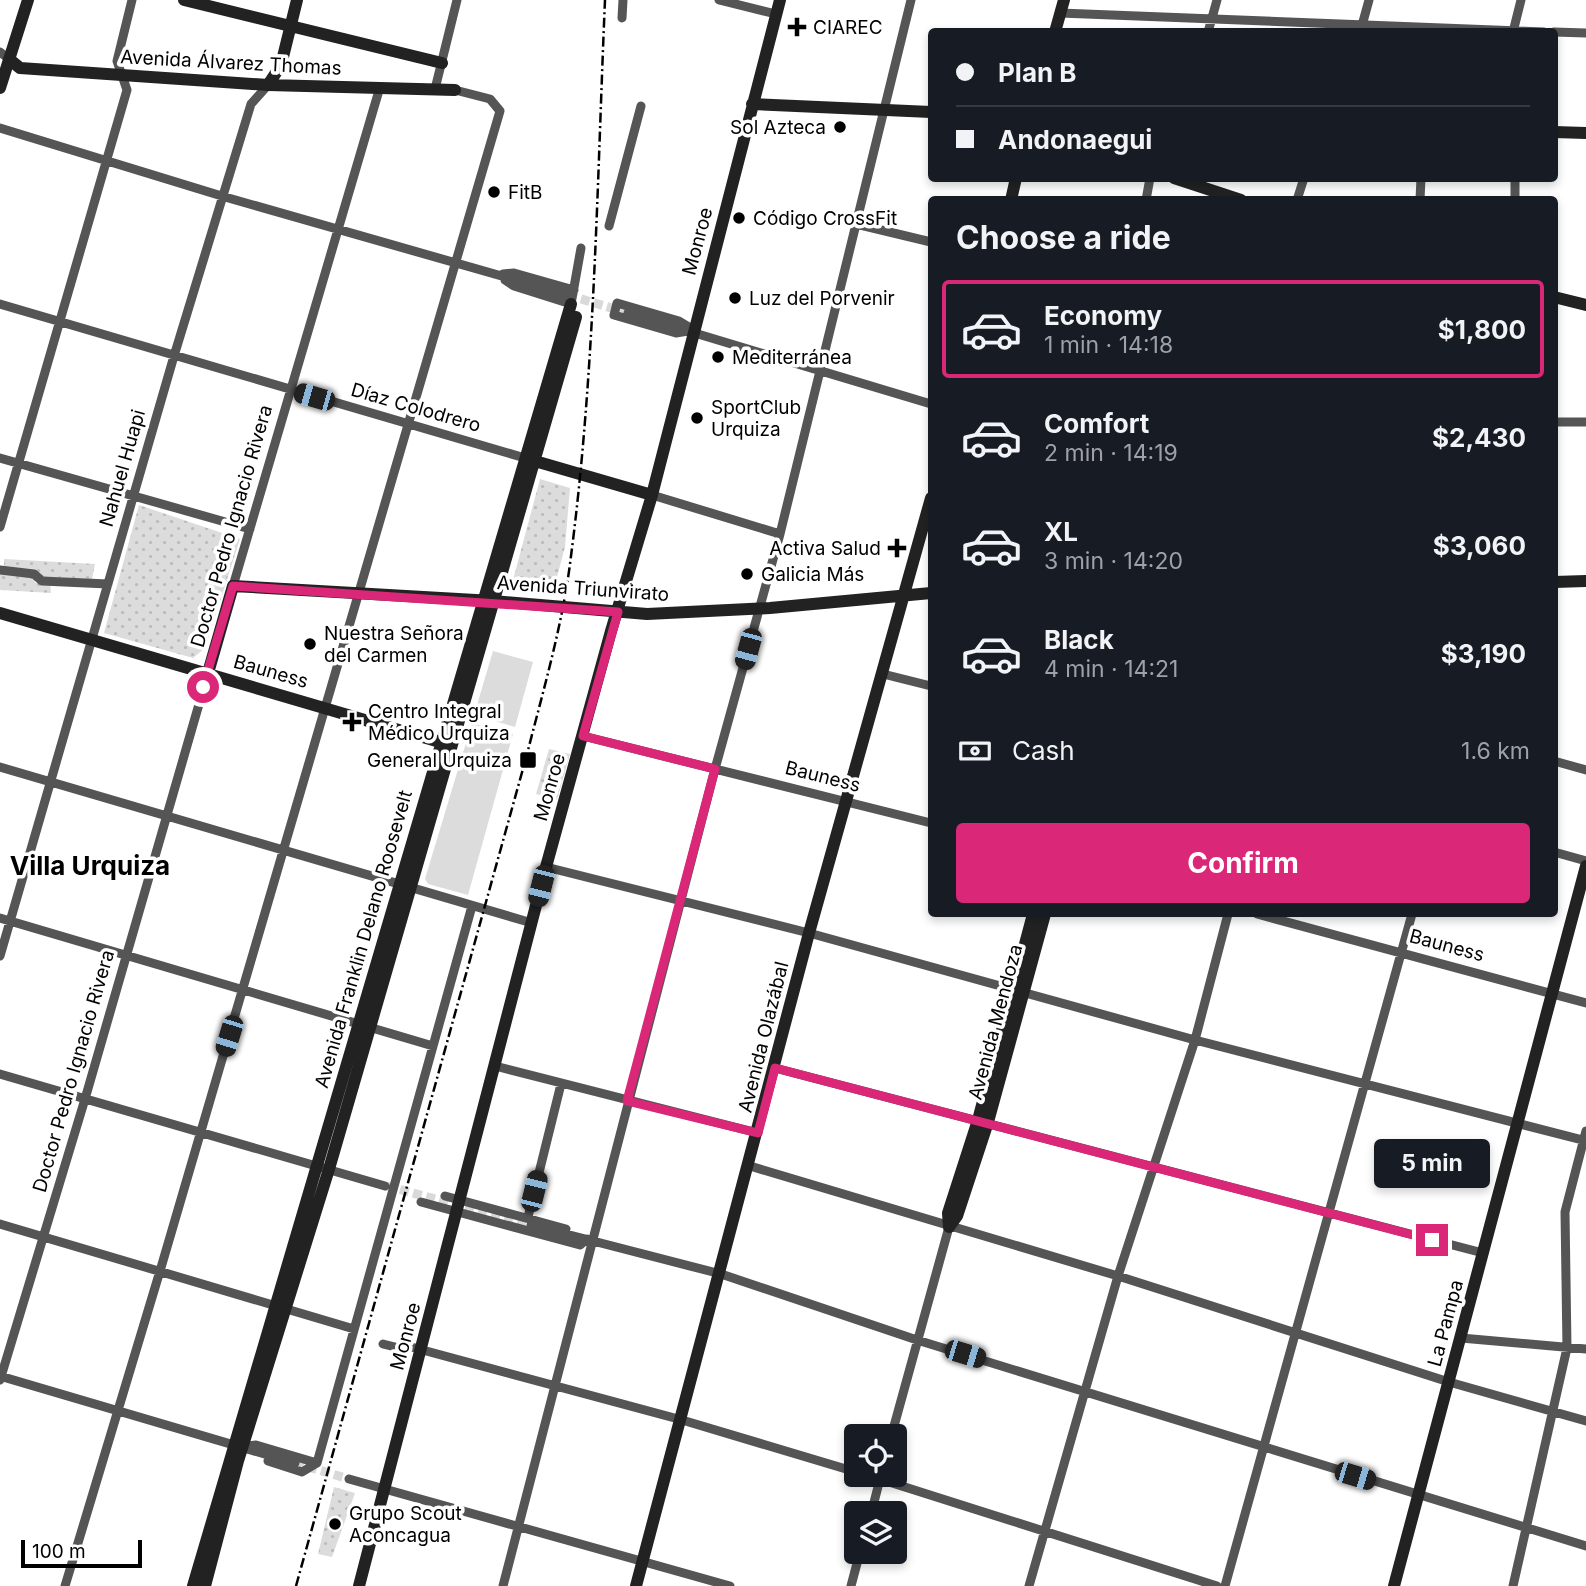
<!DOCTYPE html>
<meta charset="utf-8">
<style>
body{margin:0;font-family:Inter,sans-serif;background:#20242c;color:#f1f3f6;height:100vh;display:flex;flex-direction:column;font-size:26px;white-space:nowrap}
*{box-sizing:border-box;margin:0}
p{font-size:23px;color:#9ea1a6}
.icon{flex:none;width:38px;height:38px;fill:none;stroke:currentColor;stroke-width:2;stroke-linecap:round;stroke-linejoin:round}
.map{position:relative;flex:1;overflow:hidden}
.side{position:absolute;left:928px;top:196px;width:630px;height:721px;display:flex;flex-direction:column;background:#171b24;border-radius:7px;box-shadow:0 4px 10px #0003}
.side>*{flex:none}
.hud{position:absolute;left:928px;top:28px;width:630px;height:154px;border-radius:7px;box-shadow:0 4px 10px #0003;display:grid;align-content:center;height:154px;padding:0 28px;background:#171b24}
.fabs{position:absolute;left:844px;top:1424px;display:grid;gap:14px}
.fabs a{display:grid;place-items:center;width:63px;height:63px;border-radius:7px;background:#171b24;box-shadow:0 4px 10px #0003;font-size:35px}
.scale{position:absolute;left:21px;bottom:18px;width:121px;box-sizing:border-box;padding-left:7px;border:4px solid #000;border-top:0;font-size:19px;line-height:24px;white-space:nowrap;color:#000;-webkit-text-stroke:5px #fff;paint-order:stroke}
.end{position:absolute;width:32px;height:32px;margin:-16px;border:9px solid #db2777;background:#fff;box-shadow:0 0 0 4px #fff}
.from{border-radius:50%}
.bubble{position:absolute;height:49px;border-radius:7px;background:#171b24;box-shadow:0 4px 10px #0003;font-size:23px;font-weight:700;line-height:49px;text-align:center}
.car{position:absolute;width:21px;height:42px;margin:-21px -10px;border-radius:9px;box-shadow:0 0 5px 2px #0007;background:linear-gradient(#222 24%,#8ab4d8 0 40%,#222 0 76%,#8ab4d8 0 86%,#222 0)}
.hud b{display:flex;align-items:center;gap:24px;height:66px;font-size:26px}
.hud b+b{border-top:2px solid #363941}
.hud i{width:18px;height:18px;background:#f1f3f6}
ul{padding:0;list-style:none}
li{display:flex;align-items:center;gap:21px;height:98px;margin:0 14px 10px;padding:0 14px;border:4px solid transparent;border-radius:7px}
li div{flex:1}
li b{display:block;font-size:26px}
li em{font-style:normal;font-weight:700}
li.current{border-color:#db2777}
li>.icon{width:63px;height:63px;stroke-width:1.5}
h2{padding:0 28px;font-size:32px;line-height:84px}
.pay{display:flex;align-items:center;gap:18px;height:77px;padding:0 28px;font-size:26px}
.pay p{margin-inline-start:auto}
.cta{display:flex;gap:14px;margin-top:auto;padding:14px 28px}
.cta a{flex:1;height:80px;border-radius:7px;background:#db2777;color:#fff;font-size:28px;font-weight:700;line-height:80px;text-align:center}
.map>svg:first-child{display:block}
</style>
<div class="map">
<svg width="1586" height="1586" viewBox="0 0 1586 1586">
<defs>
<pattern id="park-dots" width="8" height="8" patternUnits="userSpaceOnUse" patternTransform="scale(1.75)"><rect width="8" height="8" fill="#dcdcdc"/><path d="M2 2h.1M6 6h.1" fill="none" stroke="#bbb" stroke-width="1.8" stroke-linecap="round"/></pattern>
</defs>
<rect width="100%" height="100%" fill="#fff"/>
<path fill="#dcdcdc" d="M 493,651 L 533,662 L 515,727 L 474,715 Z
M 472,723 L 513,734 L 468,895 L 428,884 L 425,879 Z"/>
<path fill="url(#park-dots)" d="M 540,479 L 570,488 L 565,547 L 554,588 L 516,583 L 513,580 Z
M 139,505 L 240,539 L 205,648 L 193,658 L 104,633 Z
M 4,559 L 95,564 L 92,579 L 43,577 L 30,569 L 4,568 Z
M 0,572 L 34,577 L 35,583 L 50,583 L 51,593 L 0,590 Z
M 549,749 L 570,754 L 557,800 L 536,794 Z
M 334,1487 L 355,1493 L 332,1557 L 318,1554 Z"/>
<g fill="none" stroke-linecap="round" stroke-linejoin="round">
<path stroke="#d9d9d9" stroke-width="9" stroke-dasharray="9 4.5" stroke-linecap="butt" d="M 568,295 L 628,313
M 387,1186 L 531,1225
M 295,1463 L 349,1479"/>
<path stroke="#555" stroke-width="9" d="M 719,0 L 776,14
M 1060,13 L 1544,32
M 622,18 L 623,0
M 1361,29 L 1369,0
M 1208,32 L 1217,0
M 1513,32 L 1521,0
M 1554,32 L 1586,33
M 0,52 L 9,59
M 435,89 L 457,0
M 0,128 L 225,197 L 568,295
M 1515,178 L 1515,200
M 1146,200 L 1150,178
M 1297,200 L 1304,178
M 1420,200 L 1421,178
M 856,224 L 931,242
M 609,226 L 641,106
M 503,274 L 514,273 L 574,290
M 505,280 L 514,286 L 571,304 L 581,248
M 617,303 L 679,321 L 694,330 L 676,333 L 614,315 Z
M 0,304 L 525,458
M 628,313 L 931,404
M 1554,422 L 1586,422
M 0,458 L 250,529
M 652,495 L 780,534
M 0,527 L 127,90 L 117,61 L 132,0
M 0,570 L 34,574 L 42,581 L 108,584
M 233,586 L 380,87
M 883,674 L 931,686
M 583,736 L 931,823
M 1554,761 L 1586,770
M 0,767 L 532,923
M 1554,852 L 1586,861
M 546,867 L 809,933 L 1195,1040 L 1586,1141
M 1257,914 L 1586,1003
M 0,918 L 433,1046
M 0,956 L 174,356 L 251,104 L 268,85
M 495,1066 L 758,1133
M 775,1068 L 1483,1253
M 0,1074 L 385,1186
M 750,1166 L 1118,1276 L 1449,1382 L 1586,1421
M 445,1196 L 566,1229
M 421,1202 L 580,1245 L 587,1239
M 528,1217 L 561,1084
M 0,1224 L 354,1329
M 531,1225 L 721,1274 L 917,1340 L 1586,1546
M 1461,1338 L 1586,1349
M 383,1344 L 403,1349 L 404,1345 L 682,1420 L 856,1472
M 0,1376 L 295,1463
M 0,1380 L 85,1099 L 208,673
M 891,1437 L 949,1227
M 248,1446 L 256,1445 L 317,1463
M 268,1461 L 302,1472 L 317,1463
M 317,1463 L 472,906
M 867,1475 L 1217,1586
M 349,1479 L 730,1586
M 871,1514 L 881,1475
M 65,1586 L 160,1271 L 500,111 L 490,99 L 455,90
M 503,1586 L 715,769 L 780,534 L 911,0
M 851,1586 L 860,1552
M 1029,1586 L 1118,1276 L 1195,1040 L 1228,914
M 1225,1586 L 1412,914
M 1513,1586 L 1567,1348 L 1565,1212 L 1586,1131"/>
<path stroke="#222" stroke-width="12" d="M 184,0 L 442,63
M 1055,32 L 1064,0
M 9,59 L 20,68 L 268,85 L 455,90
M 268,85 L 281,65 L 297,0
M 0,88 L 28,0
M 752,104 L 931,112
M 1554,132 L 1586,133
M 1174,178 L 1241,200
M 1011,200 L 1016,178
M 1554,297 L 1586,305
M 528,459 L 652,495
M 1554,582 L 1586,581
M 0,613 L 450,745
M 208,673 L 233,586 L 493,601 L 647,614 L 770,608 L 931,593
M 949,1227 L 957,1216 L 988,1122 L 1045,914
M 949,1227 L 948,1213 L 978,1120 L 1033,914
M 193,1586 L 571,304
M 205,1586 L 238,1461 L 329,1169 L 576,317
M 359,1586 L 546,867 L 611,631 L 652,495 L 780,0
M 636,1586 L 809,933 L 931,498
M 1394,1586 L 1586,866"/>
<path stroke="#000" stroke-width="2.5" stroke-dasharray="10 3.5 2 3.5" stroke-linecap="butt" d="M 296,1586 L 526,758 C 543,691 563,624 571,556 C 595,371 597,185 605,0"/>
</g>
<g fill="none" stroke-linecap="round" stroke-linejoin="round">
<path stroke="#db2777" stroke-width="9" d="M 203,687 L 233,586 L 618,612 L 583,736 L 715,769 L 627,1101 L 758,1133 L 775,1068 L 1432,1240"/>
</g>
<g fill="#000" stroke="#fff" stroke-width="2.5">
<path d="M793.5 16.5h7v7h7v7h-7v7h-7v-7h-7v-7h7z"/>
<circle cx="840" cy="127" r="7"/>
<circle cx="494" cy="192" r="7"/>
<circle cx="739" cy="218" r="7"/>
<circle cx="735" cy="298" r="7"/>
<circle cx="718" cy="357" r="7"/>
<circle cx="697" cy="418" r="7"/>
<path d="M893.5 537.5h7v7h7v7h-7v7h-7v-7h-7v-7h7z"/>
<circle cx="747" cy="574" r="7"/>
<circle cx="310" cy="644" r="7"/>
<path d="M348.5 711.5h7v7h7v7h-7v7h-7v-7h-7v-7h7z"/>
<rect x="519" y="751" width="18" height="18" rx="3.5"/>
<circle cx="335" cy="1524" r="7"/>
</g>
<g text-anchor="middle" stroke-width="7" stroke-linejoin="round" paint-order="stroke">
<g font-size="19" fill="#000" stroke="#fff" text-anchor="start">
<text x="813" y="34">CIAREC</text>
<text x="826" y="134" text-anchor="end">Sol Azteca</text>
<text x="508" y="199">FitB</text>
<text x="753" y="225">Código CrossFit</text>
<text x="749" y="305">Luz del Porvenir</text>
<text x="732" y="364">Mediterránea</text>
<text x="711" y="414">SportClub<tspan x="711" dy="22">Urquiza</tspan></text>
<text x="881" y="555" text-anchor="end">Activa Salud</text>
<text x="761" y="581">Galicia Más</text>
<text x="324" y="640">Nuestra Señora<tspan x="324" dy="22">del Carmen</tspan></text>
<text x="368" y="718">Centro Integral<tspan x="368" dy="22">Médico Urquiza</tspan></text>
<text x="512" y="767" text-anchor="end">General Urquiza</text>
<text x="349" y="1520">Grupo Scout<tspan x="349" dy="22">Aconcagua</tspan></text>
</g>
<g font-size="19" fill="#000" stroke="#fff">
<text transform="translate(231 62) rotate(3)" y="7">Avenida Álvarez Thomas</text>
<text transform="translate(697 241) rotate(-75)" y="7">Monroe</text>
<text transform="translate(416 407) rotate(16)" y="7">Díaz Colodrero</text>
<text transform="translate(122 468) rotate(-74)" y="7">Nahuel Huapi</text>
<text transform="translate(231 526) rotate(-74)" y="7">Doctor Pedro Ignacio Rivera</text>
<text transform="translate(583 588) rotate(4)" y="7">Avenida Triunvirato</text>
<text transform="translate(271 671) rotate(16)" y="7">Bauness</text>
<text transform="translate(823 776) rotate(14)" y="7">Bauness</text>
<text transform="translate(549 787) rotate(-74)" y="7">Monroe</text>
<text transform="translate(363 939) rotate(-74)" y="7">Avenida Franklin Delano Roosevelt</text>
<text transform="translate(1447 945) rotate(15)" y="7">Bauness</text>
<text transform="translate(995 1022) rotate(-75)" y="7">Avenida Mendoza</text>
<text transform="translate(763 1037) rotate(-76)" y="7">Avenida Olazábal</text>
<text transform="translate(73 1071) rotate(-74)" y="7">Doctor Pedro Ignacio Rivera</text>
<text transform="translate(1445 1323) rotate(-75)" y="7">La Pampa</text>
<text transform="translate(405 1336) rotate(-75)" y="7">Monroe</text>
</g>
<g font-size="26" font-weight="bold" fill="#000" stroke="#fff">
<text x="90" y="875">Villa Urquiza</text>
</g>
</g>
</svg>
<div class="fabs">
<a><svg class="icon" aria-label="locate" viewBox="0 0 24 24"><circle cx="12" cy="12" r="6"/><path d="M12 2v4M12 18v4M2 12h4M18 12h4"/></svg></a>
<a><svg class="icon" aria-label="layers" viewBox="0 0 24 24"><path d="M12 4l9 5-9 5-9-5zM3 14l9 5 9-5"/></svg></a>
</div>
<div class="scale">100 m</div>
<i class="end from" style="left:203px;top:687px"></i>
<i class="end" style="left:1432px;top:1240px"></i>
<div class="bubble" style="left:1374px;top:1139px;width:116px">5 min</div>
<i class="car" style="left:314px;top:397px;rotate:286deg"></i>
<i class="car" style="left:748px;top:649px;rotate:195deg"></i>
<i class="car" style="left:541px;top:886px;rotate:194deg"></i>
<i class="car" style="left:229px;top:1036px;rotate:197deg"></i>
<i class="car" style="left:534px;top:1191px;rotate:14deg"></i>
<i class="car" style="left:965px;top:1354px;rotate:107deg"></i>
<i class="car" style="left:1355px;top:1476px;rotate:107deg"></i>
<div class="hud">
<b><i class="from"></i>Plan B</b>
<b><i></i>Andonaegui</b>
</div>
<section class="side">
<h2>Choose a ride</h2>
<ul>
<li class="current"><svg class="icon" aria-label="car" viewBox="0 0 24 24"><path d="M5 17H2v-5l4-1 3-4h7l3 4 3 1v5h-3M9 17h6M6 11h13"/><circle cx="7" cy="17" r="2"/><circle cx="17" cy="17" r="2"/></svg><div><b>Economy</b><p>1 min · 14:18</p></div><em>$1,800</em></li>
<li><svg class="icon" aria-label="car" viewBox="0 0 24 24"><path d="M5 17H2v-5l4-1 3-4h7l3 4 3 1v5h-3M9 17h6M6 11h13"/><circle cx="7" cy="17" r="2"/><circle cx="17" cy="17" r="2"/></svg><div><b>Comfort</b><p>2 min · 14:19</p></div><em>$2,430</em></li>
<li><svg class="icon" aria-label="car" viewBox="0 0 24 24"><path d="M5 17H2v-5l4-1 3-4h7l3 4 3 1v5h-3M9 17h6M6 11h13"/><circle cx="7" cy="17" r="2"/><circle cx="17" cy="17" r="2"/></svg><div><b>XL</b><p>3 min · 14:20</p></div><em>$3,060</em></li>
<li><svg class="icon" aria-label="car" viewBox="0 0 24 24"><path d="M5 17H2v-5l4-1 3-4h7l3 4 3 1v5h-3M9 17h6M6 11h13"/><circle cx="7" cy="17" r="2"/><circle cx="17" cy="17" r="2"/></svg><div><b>Black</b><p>4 min · 14:21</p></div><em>$3,190</em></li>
</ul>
<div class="pay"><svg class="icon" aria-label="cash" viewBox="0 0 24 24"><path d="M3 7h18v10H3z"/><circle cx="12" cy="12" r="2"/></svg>Cash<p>1.6 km</p></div>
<div class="cta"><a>Confirm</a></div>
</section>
</div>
